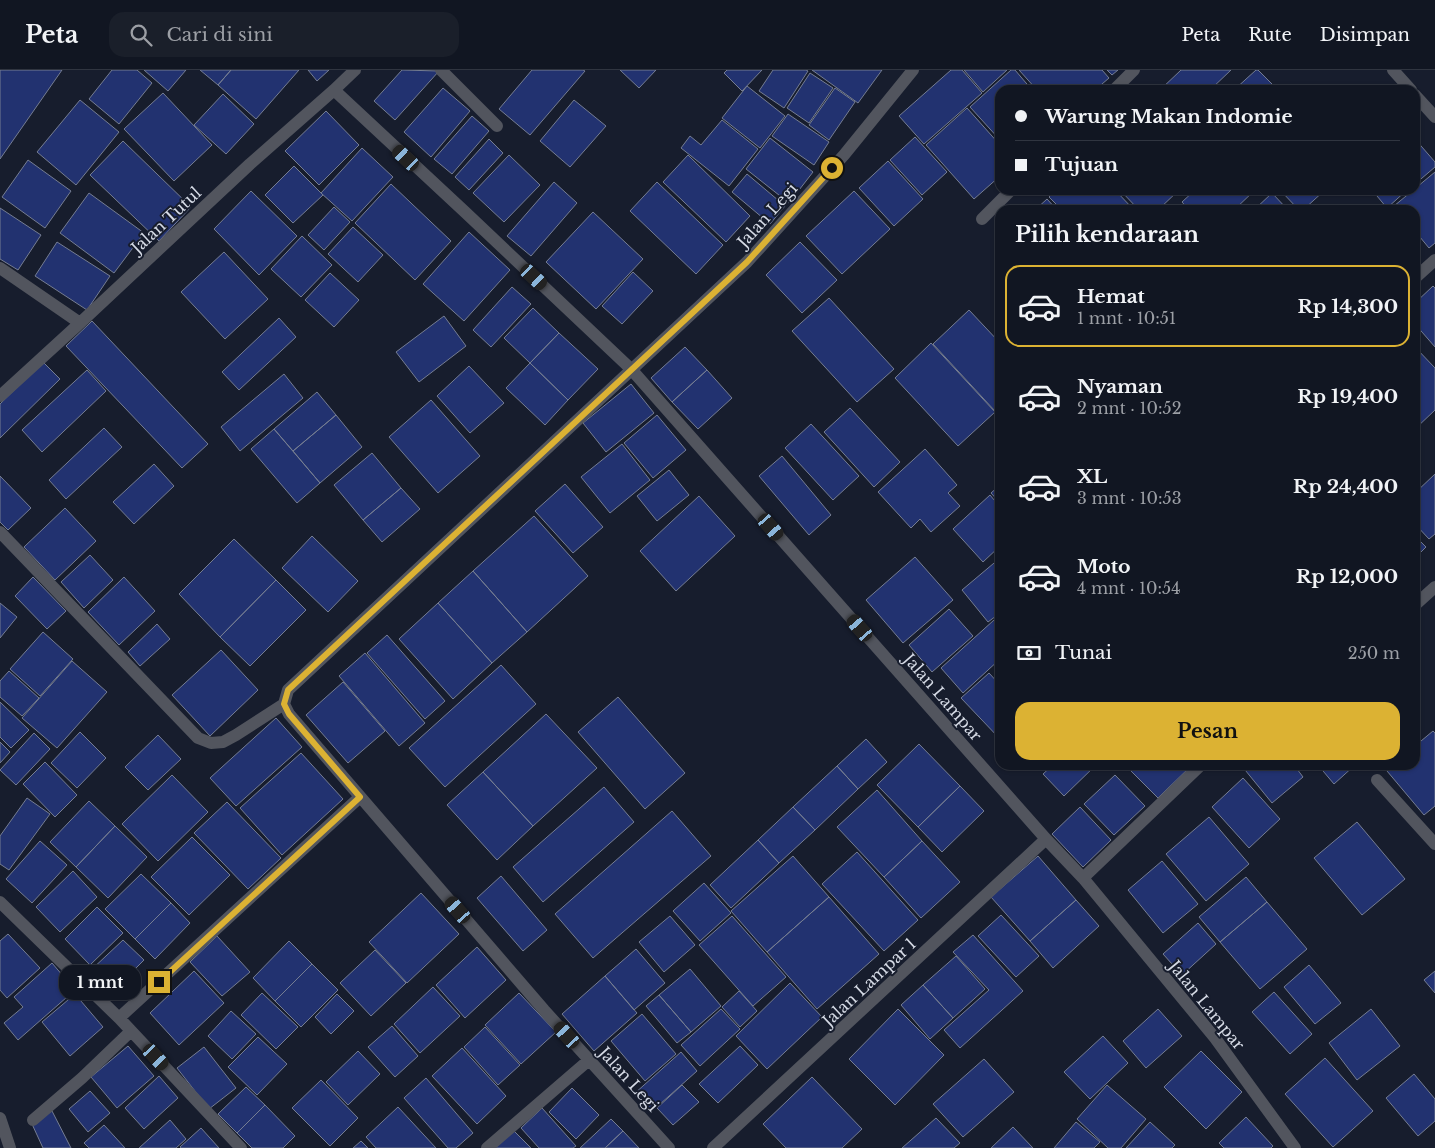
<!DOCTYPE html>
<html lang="id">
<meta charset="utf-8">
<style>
body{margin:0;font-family:"Libre Baskerville",serif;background:#1a1f2a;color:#f1f3f6;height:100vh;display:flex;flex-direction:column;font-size:19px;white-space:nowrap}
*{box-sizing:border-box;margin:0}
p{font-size:16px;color:#9c9fa5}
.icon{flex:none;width:28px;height:28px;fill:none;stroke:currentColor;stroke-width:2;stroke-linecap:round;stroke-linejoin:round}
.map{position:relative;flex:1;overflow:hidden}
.side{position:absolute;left:995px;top:135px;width:425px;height:565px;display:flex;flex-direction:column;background:#111622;border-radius:15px;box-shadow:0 1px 4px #0004,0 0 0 1px #303540}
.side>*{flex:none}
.guide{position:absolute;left:995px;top:15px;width:425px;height:110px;border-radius:15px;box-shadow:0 1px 4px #0004,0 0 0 1px #303540;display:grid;align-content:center;height:110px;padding:0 20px;background:#111622}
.end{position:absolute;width:22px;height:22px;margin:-11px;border:6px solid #dcb233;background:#111;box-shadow:0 0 0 2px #111}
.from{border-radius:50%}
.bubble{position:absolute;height:35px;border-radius:15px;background:#111622;box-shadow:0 1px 4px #0004,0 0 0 1px #303540;font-size:16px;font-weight:700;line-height:35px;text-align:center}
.car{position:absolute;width:15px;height:30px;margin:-15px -8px;border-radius:6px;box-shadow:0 0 4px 1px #0007;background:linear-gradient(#222 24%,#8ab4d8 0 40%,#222 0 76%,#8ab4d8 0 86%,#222 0)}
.guide b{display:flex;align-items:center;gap:18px;height:48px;font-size:19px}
.guide b+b{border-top:1px solid #303540}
.guide i{width:12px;height:12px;background:#f1f3f6}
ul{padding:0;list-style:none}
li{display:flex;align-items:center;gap:15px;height:82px;margin:0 10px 8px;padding:0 10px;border:2px solid transparent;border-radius:15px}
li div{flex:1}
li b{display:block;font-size:19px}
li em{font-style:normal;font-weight:700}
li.active{border-color:#dcb233}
li>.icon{width:45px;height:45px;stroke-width:1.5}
h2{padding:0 20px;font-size:22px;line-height:60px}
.pay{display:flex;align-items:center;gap:12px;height:55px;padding:0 20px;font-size:19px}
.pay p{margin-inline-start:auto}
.cta{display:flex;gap:10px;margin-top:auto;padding:10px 20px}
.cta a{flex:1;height:58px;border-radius:15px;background:#dcb233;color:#111;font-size:20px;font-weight:700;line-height:58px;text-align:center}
header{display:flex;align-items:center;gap:30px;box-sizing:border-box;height:70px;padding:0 25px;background:#111622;border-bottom:1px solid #303540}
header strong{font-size:24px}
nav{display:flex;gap:28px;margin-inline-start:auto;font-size:18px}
.search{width:350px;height:45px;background:#1a1f2a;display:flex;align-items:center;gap:12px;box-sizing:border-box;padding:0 18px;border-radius:15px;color:#9c9fa5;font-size:19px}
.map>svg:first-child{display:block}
</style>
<header>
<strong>Peta</strong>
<div class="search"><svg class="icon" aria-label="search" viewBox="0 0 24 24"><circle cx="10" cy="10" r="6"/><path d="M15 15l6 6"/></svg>Cari di sini</div>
<nav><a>Peta</a><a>Rute</a><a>Disimpan</a></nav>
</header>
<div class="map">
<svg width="1435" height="1078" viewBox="0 0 1435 1078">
<rect width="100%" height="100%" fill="#171d2d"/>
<path fill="#223270" stroke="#757d92" d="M 0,0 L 62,0 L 0,89 Z
M 112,0 L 137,0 L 152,13 L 119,54 L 89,29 Z
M 144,0 L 186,0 L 168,21 Z
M 200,0 L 231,0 L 218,15 Z
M 231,0 L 299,0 L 256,49 L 218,15 Z
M 308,0 L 329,0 L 317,11 Z
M 402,0 L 439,1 L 395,50 L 374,31 Z
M 532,0 L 583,0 L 585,1 L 530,65 L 499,39 Z
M 620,0 L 656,0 L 639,18 Z
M 727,0 L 762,0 L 742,21 L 724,3 Z
M 773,0 L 806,0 L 808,1 L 784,38 L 759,21 Z
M 812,0 L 882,0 L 858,33 Z
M 951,0 L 962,0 L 982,23 L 924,74 L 899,46 Z
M 964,0 L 1007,0 L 983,22 Z
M 1011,0 L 1015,0 L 1032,20 L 1000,20 L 1000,70 L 970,37 Z
M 1019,0 L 1102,0 L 1109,8 L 1095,20 L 1037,20 Z
M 1107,0 L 1118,0 L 1112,5 Z
M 1181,0 L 1231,0 L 1210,20 L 1160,20 Z
M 1256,0 L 1258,0 L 1276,18 L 1273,20 L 1234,20 Z
M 810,3 L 833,18 L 809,53 L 787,38 Z
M 747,16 L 785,46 L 760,78 L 722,48 Z
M 443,18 L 470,41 L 431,87 L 404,62 Z
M 835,18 L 855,32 L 829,70 L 809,55 Z
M 163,23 L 212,75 L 174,111 L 124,59 Z
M 223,24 L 254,54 L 226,84 L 194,55 Z
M 80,30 L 119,62 L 76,115 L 37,82 Z
M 574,30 L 606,56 L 570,97 L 540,71 Z
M 967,38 L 1000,75 L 1000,106 L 974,129 L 926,75 Z
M 326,41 L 359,75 L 319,115 L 285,81 Z
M 788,44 L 829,72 L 814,95 L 772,66 Z
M 472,46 L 489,61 L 452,104 L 434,89 Z
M 722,50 L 758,79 L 729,116 L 681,78 L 690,66 L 701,75 Z
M 915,67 L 947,102 L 922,125 L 890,90 Z
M 770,68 L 813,102 L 789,133 L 746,99 Z
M 489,69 L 503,83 L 469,120 L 455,107 Z
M 1415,69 L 1435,92 L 1435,97 L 1415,114 Z
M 123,71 L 191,137 L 159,171 L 90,105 Z
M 362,78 L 393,107 L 352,151 L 321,123 Z
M 509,85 L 540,115 L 504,152 L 473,123 Z
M 688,85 L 750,146 L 726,172 L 663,112 Z
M 28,90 L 71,121 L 45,158 L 2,127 Z
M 888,91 L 923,129 L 894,156 L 859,118 Z
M 294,96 L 323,125 L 293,153 L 265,125 Z
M 1435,102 L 1435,173 L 1429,178 L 1415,161 L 1415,140 L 1397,140 L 1394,136 Z
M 747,104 L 785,136 L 770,154 L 732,122 Z
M 554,112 L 577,133 L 531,186 L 507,166 Z
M 657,112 L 723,175 L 696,204 L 630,141 Z
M 391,114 L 451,171 L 415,210 L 355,153 Z
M 1056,120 L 1115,120 L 1134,140 L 1062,140 L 1049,127 Z
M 1120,120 L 1179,120 L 1158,140 L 1139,140 Z
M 1195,120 L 1255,120 L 1234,140 L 1189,140 L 1182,132 Z
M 1280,120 L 1325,120 L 1303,140 L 1299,140 Z
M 1372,120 L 1407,120 L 1387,138 Z
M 251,121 L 297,166 L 259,205 L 214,159 Z
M 854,121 L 890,159 L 842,204 L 806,166 Z
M 89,123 L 144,163 L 114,203 L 60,163 Z
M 1272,123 L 1288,140 L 1254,140 Z
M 1047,129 L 1057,140 L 1035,140 Z
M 334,137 L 350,152 L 324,180 L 308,165 Z
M 0,138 L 41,165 L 18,200 L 0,189 Z
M 593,142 L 643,189 L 596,239 L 546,192 Z
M 353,157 L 383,185 L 358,212 L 328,184 Z
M 469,162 L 510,200 L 464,251 L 423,214 Z
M 302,166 L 332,195 L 301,227 L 271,199 Z
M 57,172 L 110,206 L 87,240 L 35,206 Z
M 800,172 L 837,210 L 802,243 L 766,205 Z
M 224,182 L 268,229 L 225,269 L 181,222 Z
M 633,202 L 653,221 L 622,254 L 602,236 Z
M 330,203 L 359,230 L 334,257 L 305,230 Z
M 1433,216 L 1435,218 L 1435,277 L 1415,254 L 1415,233 Z
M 512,217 L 531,234 L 491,277 L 473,260 Z
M 829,228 L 894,299 L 857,332 L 792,261 Z
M 533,238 L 559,263 L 530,293 L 504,268 Z
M 969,240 L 1000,273 L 1000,337 L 995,341 L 933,274 Z
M 444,246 L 466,276 L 419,312 L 396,282 Z
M 279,248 L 296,267 L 239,320 L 222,302 Z
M 92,251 L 208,374 L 182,398 L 66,276 Z
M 559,263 L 598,299 L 568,330 L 530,293 Z
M 931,273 L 995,342 L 958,376 L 895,308 Z
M 685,277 L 707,300 L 672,332 L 651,308 Z
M 1415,277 L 1435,298 L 1435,340 L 1415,359 Z
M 43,292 L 60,309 L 0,368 L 0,334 Z
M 530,293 L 568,330 L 545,355 L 506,318 Z
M 469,296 L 504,333 L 470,363 L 437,326 Z
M 87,300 L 106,321 L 42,382 L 22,360 Z
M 707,300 L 732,328 L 698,359 L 672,332 Z
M 284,304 L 303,328 L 240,381 L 221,357 Z
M 631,314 L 654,343 L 606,382 L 583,353 Z
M 317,322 L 336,345 L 293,381 L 274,359 Z
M 431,330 L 480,386 L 438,423 L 389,367 Z
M 850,338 L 900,392 L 874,417 L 824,362 Z
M 336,345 L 362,377 L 320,413 L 293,381 Z
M 657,345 L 686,380 L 653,408 L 624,373 Z
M 811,354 L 859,406 L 833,430 L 785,378 Z
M 104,358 L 122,377 L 66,429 L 49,410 Z
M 274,359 L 320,413 L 297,433 L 251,379 Z
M 622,374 L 650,410 L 610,443 L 581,407 Z
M 925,379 L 957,415 L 948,423 L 960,436 L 931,462 L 920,449 L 911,458 L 878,422 Z
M 372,383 L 401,418 L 363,450 L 334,415 Z
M 782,386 L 831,445 L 809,465 L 759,406 Z
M 154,394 L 174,416 L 134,454 L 113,432 Z
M 669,400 L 689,425 L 657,451 L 637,426 Z
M 1435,404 L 1435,464 L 1429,469 L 1415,454 L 1415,423 Z
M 0,406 L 31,438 L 8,460 L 0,452 Z
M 565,414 L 603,457 L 573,483 L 535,441 Z
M 1000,415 L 1000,433 L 991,423 Z
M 401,418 L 420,439 L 382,472 L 363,450 Z
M 990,425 L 1000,437 L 1000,476 L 983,492 L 953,459 Z
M 699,426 L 735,466 L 676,521 L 640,481 Z
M 65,438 L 96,471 L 55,510 L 24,477 Z
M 534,446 L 588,506 L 527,562 L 473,501 Z
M 312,466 L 358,511 L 328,542 L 282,498 Z
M 1415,466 L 1426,477 L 1415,488 Z
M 234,469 L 276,510 L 220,567 L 179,524 Z
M 90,485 L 113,510 L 84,538 L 61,512 Z
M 915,487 L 953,530 L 903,573 L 866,530 Z
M 1000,488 L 1000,543 L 988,552 L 962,520 Z
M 473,501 L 527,562 L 492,593 L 438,533 Z
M 33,507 L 66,541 L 47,559 L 15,526 Z
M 124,507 L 155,541 L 119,575 L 88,542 Z
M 276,510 L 306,540 L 250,596 L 220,567 Z
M 0,533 L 17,547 L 0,568 Z
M 438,533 L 492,593 L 453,629 L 399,569 Z
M 949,539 L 973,566 L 932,602 L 909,575 Z
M 994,550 L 1000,557 L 1000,589 L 963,623 L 941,598 Z
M 157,554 L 170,569 L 140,596 L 128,582 Z
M 43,562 L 73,589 L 40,626 L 10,599 Z
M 387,565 L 445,631 L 425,649 L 367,583 Z
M 221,580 L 258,620 L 210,666 L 172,625 Z
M 365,583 L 425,653 L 399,676 L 339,606 Z
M 72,591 L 107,622 L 57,678 L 22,648 Z
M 501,595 L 536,634 L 445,717 L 409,678 Z
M 9,601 L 39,628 L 22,646 L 0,627 L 0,611 Z
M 989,603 L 1000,615 L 1000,669 L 961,628 Z
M 343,612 L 385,661 L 348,693 L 306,645 Z
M 618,627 L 685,703 L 645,739 L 578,662 Z
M 0,632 L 29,660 L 11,678 L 0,667 Z
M 546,644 L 597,698 L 533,756 L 483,702 Z
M 276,648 L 302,677 L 236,736 L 210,708 Z
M 1433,661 L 1435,663 L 1435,736 L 1424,745 L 1387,701 L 1393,695 L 1415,695 L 1415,676 Z
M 80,662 L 106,688 L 77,718 L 51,693 Z
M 34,663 L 50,679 L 16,715 L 0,700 Z
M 158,665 L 181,689 L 148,720 L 125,697 Z
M 866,669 L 887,692 L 858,719 L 837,696 Z
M 0,672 L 10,682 L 0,693 Z
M 919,674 L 960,716 L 918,757 L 877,715 Z
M 301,683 L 343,729 L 282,785 L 240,738 Z
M 45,692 L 77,725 L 55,747 L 23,714 Z
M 1053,695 L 1096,695 L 1064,726 L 1043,704 Z
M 1132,695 L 1192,695 L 1158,728 L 1128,698 Z
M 1241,695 L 1294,695 L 1303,707 L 1272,733 Z
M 1318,695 L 1355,695 L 1334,714 Z
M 837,696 L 858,719 L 815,760 L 793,737 Z
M 483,702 L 533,756 L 497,790 L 447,735 Z
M 172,705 L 208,742 L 158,791 L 122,754 Z
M 1115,705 L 1145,736 L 1114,765 L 1084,734 Z
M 1243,708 L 1280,749 L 1249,778 L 1212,737 Z
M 960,716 L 984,741 L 942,782 L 918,757 Z
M 604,717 L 634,752 L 543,832 L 513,797 Z
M 877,720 L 922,771 L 884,807 L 837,757 Z
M 27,728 L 50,744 L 9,800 L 0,794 L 0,766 Z
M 89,731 L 115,756 L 76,797 L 50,772 Z
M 227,732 L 281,788 L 248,819 L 194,763 Z
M 793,737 L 815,760 L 779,793 L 758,770 Z
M 1080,737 L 1111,770 L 1083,797 L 1052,764 Z
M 672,741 L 711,786 L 593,888 L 555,844 Z
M 1209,747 L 1249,794 L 1206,831 L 1166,784 Z
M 1357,752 L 1405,809 L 1362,845 L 1314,788 Z
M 115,756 L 147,787 L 108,828 L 76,797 Z
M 192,767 L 230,805 L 189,845 L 151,807 Z
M 758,770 L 779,793 L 731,838 L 710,815 Z
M 40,771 L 67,795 L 32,833 L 6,809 Z
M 922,771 L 960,812 L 921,848 L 884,807 Z
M 857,782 L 918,850 L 884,881 L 822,814 Z
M 793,786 L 829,827 L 767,882 L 731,841 Z
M 1038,786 L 1076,830 L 1030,871 L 991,827 Z
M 1162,791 L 1198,834 L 1163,863 L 1128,820 Z
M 73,801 L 97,827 L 60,862 L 36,837 Z
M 141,804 L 171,833 L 135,869 L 105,839 Z
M 501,806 L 547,860 L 523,881 L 477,828 Z
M 1246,807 L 1267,832 L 1220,872 L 1199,847 Z
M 704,813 L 731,843 L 700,871 L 673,841 Z
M 421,823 L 459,864 L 407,913 L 369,872 Z
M 829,827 L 879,884 L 817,939 L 767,882 Z
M 1076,830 L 1099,856 L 1053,898 L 1030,871 Z
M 1267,832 L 1307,879 L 1260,919 L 1220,872 Z
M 171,833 L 190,853 L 155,889 L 135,869 Z
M 97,837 L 123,863 L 90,895 L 65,869 Z
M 1001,845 L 1039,886 L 1016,907 L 978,866 Z
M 670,846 L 695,875 L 664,902 L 639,872 Z
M 732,846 L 786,907 L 753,936 L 699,875 Z
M 1198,853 L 1216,874 L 1182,905 L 1163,884 Z
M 8,864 L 40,898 L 7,928 L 0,920 L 0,871 Z
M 973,865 L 1023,921 L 960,978 L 944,960 L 989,920 L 953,882 Z
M 217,866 L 250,902 L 222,926 L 190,892 Z
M 123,870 L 144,890 L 111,923 L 90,901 Z
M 289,871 L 312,894 L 275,931 L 253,908 Z
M 477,877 L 506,910 L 465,948 L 436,915 Z
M 636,879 L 665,913 L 634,940 L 605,906 Z
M 375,880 L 406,913 L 371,946 L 340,913 Z
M 956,886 L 985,919 L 953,948 L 923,915 Z
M 52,893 L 75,920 L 18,970 L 4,953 L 23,937 L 14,927 Z
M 312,894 L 338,920 L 301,957 L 275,931 Z
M 1309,895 L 1341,933 L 1315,954 L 1284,917 Z
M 690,899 L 721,936 L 691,962 L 659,925 Z
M 194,901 L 224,933 L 179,975 L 150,943 Z
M 1435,901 L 1435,923 L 1424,910 Z
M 605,906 L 637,943 L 594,981 L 562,944 Z
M 790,913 L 822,947 L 767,999 L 736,966 Z
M 923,915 L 953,948 L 930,969 L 901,935 Z
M 433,917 L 460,946 L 420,983 L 394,954 Z
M 739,921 L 757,941 L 740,957 L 722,937 Z
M 1274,922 L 1312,964 L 1290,984 L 1252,942 Z
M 262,923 L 298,957 L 276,979 L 241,945 Z
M 519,923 L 556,962 L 521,994 L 485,955 Z
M 75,924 L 103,957 L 70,986 L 42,952 Z
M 337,924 L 354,941 L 331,964 L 315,947 Z
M 659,925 L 691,962 L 677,973 L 646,936 Z
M 721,939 L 740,959 L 700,996 L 681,975 Z
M 898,939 L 944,985 L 895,1035 L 849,989 Z
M 1158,939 L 1182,966 L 1146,998 L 1123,971 Z
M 1371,939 L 1400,976 L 1357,1010 L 1329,973 Z
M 231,941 L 256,964 L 232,989 L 208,966 Z
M 642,944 L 676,984 L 645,1011 L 611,971 Z
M 392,956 L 418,986 L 395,1007 L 368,977 Z
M 485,957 L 520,995 L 498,1015 L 464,977 Z
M 1103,966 L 1128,993 L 1090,1029 L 1064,1002 Z
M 258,967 L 287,994 L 257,1025 L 228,997 Z
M 128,976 L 154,1006 L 117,1038 L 91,1007 Z
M 740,976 L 758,995 L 718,1033 L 699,1014 Z
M 204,977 L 236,1018 L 209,1039 L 177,998 Z
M 462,978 L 506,1026 L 477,1054 L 432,1006 Z
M 358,981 L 380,1004 L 348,1035 L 326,1012 Z
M 1201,981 L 1242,1022 L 1206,1059 L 1164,1017 Z
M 681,982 L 697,1001 L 650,1043 L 634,1024 Z
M 1325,988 L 1373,1041 L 1333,1077 L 1285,1024 Z
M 984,989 L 1014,1022 L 963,1067 L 933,1034 Z
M 1414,1004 L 1435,1029 L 1435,1051 L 1418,1066 L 1386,1028 Z
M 159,1006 L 178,1028 L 144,1059 L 125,1038 Z
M 812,1007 L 862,1059 L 842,1078 L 786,1078 L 763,1054 Z
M 426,1008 L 473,1063 L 456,1078 L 448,1078 L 404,1028 Z
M 321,1010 L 358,1048 L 330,1076 L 292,1038 Z
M 682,1015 L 699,1032 L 673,1055 L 657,1038 Z
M 1107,1015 L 1146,1049 L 1121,1078 L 1108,1078 L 1077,1049 Z
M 246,1017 L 265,1035 L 237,1063 L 218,1044 Z
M 572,1018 L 599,1045 L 576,1069 L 549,1042 Z
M 90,1021 L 110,1043 L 88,1062 L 69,1039 Z
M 265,1035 L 295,1066 L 283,1078 L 252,1078 L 237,1063 Z
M 398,1037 L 436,1078 L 376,1078 L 366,1067 Z
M 542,1038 L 576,1076 L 573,1078 L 539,1078 L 521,1058 Z
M 52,1041 L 71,1078 L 43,1078 L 32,1054 Z
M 1246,1047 L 1273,1076 L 1271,1078 L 1224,1078 L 1219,1073 Z
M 936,1048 L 960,1073 L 954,1078 L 902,1078 Z
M 611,1049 L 623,1061 L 605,1078 L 580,1078 Z
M 170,1050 L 186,1069 L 176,1078 L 139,1078 Z
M 1076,1052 L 1100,1072 L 1094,1078 L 1054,1078 Z
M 1150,1052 L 1175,1075 L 1172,1078 L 1126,1078 Z
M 104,1055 L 125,1078 L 89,1078 L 84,1073 Z
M 1013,1057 L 1033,1078 L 991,1078 Z
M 201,1058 L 219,1078 L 181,1078 L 180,1077 Z
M 513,1060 L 531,1078 L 495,1078 Z
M 623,1061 L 639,1078 L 605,1078 Z
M 361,1071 L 368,1078 L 353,1078 Z"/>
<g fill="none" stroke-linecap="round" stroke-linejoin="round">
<path stroke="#52555e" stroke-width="12" d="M 1377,710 L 1435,774"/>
<path stroke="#52555e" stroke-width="12" d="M 441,0 L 497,56
M 1393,0 L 1411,20
M 334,20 L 465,142 L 631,299 L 1046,769 L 1083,808 L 1215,968 L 1295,1078
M 1114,20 L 1134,0
M 1415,25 L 1435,47
M 982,149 L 1011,120
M 0,198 L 80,253
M 1415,208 L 1435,190
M 0,326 L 80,253 L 250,94 L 334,20 L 355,0
M 0,462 L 198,668 L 211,673 L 223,672 L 236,665 L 284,634 L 288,620 L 747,192 L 844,85 L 913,0
M 1415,535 L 1435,517
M 284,634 L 289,644 L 544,940 L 669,1078
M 1083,808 L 1201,695
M 0,832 L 119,948 L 241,1078
M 119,948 L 360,727
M 0,1048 L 10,1078
M 33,1050 L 82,1008 L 131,961
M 487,1078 L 589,990
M 713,1078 L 1046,769"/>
</g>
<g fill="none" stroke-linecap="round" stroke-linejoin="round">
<path stroke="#dcb233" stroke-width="6" d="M 159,912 L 360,727 L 289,644 L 284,634 L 288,620 L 747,192 L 832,98"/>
</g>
<g text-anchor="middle" stroke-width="4" stroke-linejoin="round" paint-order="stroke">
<g font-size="16" fill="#d5dae5" stroke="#171d2d">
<text transform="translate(767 145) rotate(-48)" y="6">Jalan Legi</text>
<text transform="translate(166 150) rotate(-43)" y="6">Jalan Tutul</text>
<text transform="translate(943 627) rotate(49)" y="6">Jalan Lampar</text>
<text transform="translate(869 912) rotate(-43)" y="6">Jalan Lampar 1</text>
<text transform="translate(1207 935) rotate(51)" y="6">Jalan Lampar</text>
<text transform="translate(629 1009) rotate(48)" y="6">Jalan Legi</text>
</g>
</g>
</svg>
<i class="end from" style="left:832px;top:98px"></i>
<i class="end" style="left:159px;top:912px"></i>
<div class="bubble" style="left:59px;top:895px;width:82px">1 mnt</div>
<i class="car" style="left:406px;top:88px;rotate:313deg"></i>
<i class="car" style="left:534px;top:207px;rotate:133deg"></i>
<i class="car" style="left:771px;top:457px;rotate:139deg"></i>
<i class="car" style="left:860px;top:558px;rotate:319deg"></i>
<i class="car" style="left:458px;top:840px;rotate:319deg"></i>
<i class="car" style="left:567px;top:965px;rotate:318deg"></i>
<i class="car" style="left:156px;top:987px;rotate:137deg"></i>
<div class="guide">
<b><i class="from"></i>Warung Makan Indomie</b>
<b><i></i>Tujuan</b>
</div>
<section class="side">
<h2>Pilih kendaraan</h2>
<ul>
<li class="active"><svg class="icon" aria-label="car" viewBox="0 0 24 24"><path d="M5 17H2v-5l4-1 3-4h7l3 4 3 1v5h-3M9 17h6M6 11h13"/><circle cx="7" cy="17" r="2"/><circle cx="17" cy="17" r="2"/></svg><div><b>Hemat</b><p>1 mnt · 10:51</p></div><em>Rp 14,300</em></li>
<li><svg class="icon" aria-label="car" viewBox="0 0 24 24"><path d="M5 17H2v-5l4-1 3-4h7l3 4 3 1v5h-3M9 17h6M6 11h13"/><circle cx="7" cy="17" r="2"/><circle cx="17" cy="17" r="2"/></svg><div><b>Nyaman</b><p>2 mnt · 10:52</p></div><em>Rp 19,400</em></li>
<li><svg class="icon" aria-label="car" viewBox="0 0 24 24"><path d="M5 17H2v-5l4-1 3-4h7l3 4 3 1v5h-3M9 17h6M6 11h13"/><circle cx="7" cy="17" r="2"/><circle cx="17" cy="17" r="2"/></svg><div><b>XL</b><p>3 mnt · 10:53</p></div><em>Rp 24,400</em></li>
<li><svg class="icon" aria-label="car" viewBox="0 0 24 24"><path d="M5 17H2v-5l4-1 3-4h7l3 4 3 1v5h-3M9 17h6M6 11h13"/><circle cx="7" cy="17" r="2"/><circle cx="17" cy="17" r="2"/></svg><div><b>Moto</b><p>4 mnt · 10:54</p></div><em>Rp 12,000</em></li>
</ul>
<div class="pay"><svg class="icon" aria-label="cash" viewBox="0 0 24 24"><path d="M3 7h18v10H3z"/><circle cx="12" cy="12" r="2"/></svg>Tunai<p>250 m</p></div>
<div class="cta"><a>Pesan</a></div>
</section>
</div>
